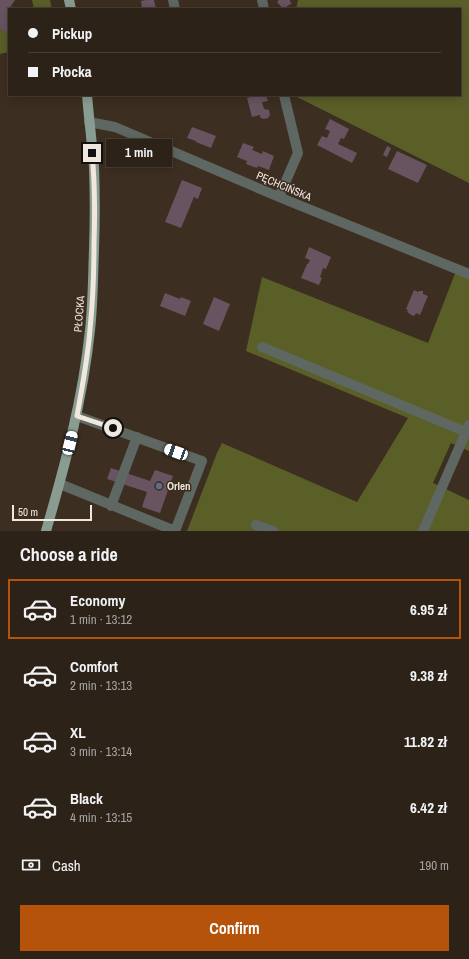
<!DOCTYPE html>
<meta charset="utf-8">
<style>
body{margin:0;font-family:"Archivo Narrow",sans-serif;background:#392f25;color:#f1f3f6;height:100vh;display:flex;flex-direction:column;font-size:15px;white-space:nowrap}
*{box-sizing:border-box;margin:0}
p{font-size:13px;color:#a7a4a2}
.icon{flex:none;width:22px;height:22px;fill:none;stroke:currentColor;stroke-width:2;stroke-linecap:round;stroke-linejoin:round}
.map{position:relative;height:531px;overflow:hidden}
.drawer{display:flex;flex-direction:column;background:#2d2218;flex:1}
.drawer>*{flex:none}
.top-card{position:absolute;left:8px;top:8px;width:453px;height:88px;border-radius:0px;box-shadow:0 2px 10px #0003,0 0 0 1px #483f37;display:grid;align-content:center;height:88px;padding:0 20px;background:#2d2218}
.scale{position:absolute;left:12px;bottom:10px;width:80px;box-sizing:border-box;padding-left:4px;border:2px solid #f0e7de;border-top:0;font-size:11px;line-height:14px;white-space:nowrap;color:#f0e7de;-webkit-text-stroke:3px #3c2e20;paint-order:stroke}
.end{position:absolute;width:18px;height:18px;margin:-9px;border:5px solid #f0e7de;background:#111;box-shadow:0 0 0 2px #111}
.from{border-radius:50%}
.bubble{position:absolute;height:28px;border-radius:0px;background:#2d2218;box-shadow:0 2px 10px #0003,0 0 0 1px #483f37;font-size:13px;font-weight:700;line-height:28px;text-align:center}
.car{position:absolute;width:12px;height:24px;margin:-12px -6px;border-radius:5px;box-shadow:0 0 3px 1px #0007;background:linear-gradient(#fff 24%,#345 0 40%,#fff 0 76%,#345 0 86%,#fff 0)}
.top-card b{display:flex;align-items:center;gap:14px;height:38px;font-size:15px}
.top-card b+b{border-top:1px solid #483f37}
.top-card i{width:10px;height:10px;background:#f1f3f6}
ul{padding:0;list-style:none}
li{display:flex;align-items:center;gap:12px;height:60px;margin:0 8px 6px;padding:0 12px;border:2px solid transparent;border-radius:0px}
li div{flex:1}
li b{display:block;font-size:15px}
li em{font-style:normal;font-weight:700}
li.on{border-color:#b45309}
li>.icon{width:36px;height:36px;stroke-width:1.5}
h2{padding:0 20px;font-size:18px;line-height:48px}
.pay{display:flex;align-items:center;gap:10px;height:44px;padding:0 20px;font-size:15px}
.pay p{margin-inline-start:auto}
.primary-button{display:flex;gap:8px;margin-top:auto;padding:8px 20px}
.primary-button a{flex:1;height:46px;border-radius:0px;background:#b45309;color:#fff;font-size:16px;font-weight:700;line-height:46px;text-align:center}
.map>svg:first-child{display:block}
</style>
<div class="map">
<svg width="469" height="531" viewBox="0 0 469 531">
<rect width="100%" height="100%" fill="#3c2e20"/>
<path fill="#5a5e27" d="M 32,0 L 50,0 L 52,9 L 34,9 Z
M 298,0 L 469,0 L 469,183 L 293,95 L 460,95 L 460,9 L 296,9 Z
M 0,29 L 9,35 L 9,52 L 0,54 Z
M 456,271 L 469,276 L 469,451 L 451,443 L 433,483 L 469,500 L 469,531 L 187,531 L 217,453 L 222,443 L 357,502 L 408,418 L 246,351 L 262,277 L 428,343 Z"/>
<path fill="#675460" d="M 0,0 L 15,0 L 9,9 L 9,35 L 0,29 Z
M 146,0 L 154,0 L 156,9 L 142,9 L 141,1 Z
M 279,0 L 290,0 L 290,2 L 292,3 L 283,9 L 277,2 Z
M 261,95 L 266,95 L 268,101 L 262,102 L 264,109 L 269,110 L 270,115 L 268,118 L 263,119 L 260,117 L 260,115 L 252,117 L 247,98 Z
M 330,119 L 349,129 L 344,139 L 341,138 L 338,144 L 357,153 L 352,163 L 317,145 L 322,136 L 327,138 L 330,131 L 325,129 Z
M 192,127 L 216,136 L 211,148 L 196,142 L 196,141 L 187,138 Z
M 243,143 L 254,147 L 252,150 L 262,154 L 263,151 L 274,156 L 269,170 L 258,166 L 257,168 L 246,164 L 247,161 L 237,157 Z
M 387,146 L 391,148 L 387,157 L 383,155 Z
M 397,151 L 427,165 L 418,183 L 388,169 Z
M 182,180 L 202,188 L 198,199 L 194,197 L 181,228 L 165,222 Z
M 309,247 L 331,257 L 326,269 L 323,268 L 320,277 L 322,278 L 319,285 L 301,278 L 307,264 L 308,264 L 310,260 L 305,258 Z
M 414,290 L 418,292 L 419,291 L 423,291 L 423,294 L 428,296 L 420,315 L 416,313 L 415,315 L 413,316 L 407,312 L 408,310 L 406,309 Z
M 165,293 L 180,299 L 181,297 L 191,301 L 185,316 L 160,306 Z
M 214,297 L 230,304 L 219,331 L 203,324 Z
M 111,468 L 150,481 L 155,470 L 173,476 L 160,513 L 142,507 L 147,492 L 107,479 Z"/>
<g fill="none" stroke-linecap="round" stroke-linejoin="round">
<path stroke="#5e6762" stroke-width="10" d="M 173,0 L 175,9
M 262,0 L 264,9
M 89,122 L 115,127 L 279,197 L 469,274
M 279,197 L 298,153 L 284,95
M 262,347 L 466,432
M 60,484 L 175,531 L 202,461 L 77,416
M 111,506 L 137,437
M 256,525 L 273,531
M 423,531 L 469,425"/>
<path stroke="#899c92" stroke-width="10" d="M 69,0 L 71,9
M 46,531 C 65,465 83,399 90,330 C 93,303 93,276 94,249 C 95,222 95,194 94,167 C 92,143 89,119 87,95"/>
</g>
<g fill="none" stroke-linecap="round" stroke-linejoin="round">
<path stroke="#f0e7de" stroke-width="5" d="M 92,153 C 95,183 95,213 94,244 C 94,272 93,300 90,329 C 88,358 82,387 77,416 L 113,428"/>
</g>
<circle fill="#5c6f8a" stroke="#3c2e20" stroke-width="1.5" cx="159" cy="486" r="4"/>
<g text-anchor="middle" stroke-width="3" stroke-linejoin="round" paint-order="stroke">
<g font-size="11" fill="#f0e7de" stroke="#3c2e20">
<text transform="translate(284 186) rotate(23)" y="4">PĘCHCIŃSKA</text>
<text transform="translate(79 314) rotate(-85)" y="4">PŁOCKA</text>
</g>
<g font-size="11" font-weight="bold" fill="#f0e7de" stroke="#3c2e20" text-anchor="start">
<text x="167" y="490">Orlen</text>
</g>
</g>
</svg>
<div class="scale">50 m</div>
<i class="end from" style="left:113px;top:428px"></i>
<i class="end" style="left:92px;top:153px"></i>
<div class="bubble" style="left:106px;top:139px;width:66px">1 min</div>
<i class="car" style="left:70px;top:443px;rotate:14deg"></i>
<i class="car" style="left:176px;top:452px;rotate:290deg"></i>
<div class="top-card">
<b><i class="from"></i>Pickup</b>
<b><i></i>Płocka</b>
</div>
</div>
<section class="drawer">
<h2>Choose a ride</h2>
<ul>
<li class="on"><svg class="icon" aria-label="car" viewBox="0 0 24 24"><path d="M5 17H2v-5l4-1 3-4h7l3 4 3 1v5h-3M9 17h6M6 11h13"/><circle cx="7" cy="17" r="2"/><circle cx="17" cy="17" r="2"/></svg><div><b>Economy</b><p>1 min · 13:12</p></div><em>6.95 zł</em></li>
<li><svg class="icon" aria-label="car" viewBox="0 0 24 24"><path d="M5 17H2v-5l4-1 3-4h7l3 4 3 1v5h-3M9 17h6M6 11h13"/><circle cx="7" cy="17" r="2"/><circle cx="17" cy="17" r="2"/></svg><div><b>Comfort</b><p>2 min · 13:13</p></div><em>9.38 zł</em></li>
<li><svg class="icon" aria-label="car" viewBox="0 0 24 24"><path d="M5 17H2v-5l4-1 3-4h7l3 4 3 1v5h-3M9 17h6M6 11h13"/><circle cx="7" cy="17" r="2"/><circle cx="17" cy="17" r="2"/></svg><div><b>XL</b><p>3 min · 13:14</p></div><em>11.82 zł</em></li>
<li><svg class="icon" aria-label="car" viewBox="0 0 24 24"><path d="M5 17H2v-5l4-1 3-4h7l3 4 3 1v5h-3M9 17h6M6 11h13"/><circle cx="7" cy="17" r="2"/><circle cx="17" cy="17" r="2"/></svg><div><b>Black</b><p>4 min · 13:15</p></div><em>6.42 zł</em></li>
</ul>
<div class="pay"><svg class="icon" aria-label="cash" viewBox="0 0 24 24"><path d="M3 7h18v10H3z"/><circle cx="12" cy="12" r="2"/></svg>Cash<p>190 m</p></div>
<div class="primary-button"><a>Confirm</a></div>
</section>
